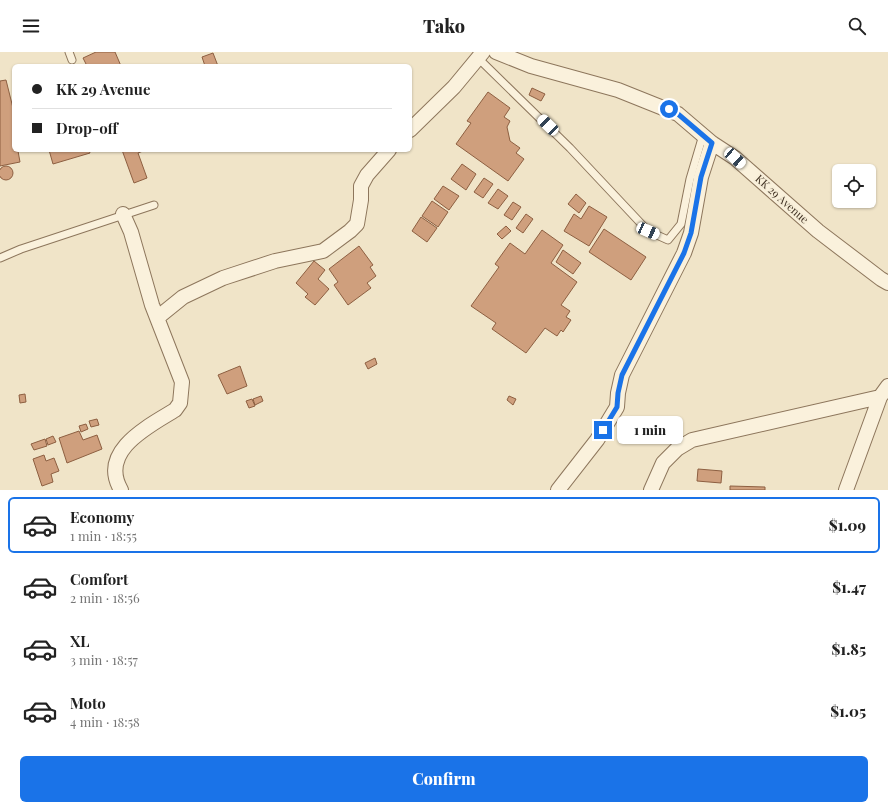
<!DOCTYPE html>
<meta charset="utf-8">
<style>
body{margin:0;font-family:"Playfair Display",serif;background:#f2f2f2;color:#222;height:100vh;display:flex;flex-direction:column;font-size:15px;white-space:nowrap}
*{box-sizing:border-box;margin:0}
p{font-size:13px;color:#767676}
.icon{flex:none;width:22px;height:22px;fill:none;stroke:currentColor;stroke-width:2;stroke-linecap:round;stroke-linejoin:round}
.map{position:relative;height:438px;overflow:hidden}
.drawer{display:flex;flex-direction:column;background:#fff;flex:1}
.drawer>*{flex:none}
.top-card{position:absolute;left:12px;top:12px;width:400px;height:88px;border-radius:6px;box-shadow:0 1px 3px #0004;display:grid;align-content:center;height:88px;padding:0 20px;background:#fff}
.controls{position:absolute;left:832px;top:112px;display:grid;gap:8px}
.controls a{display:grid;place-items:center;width:44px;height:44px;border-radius:6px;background:#fff;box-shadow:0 1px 3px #0004;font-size:20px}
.end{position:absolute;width:18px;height:18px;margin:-9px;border:5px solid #1a73e8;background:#fff;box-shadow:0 0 0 2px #fff}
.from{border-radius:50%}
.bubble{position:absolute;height:28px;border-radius:6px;background:#fff;box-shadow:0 1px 3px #0004;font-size:13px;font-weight:800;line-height:28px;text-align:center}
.car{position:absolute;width:12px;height:24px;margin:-12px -6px;border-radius:5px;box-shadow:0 0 3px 1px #0007;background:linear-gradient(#fff 24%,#345 0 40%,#fff 0 76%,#345 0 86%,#fff 0)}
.top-card b{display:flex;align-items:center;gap:14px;height:38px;font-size:15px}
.top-card b+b{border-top:1px solid #e0e0e0}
.top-card i{width:10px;height:10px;background:#222}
ul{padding:7px 0 0;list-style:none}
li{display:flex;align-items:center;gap:12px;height:56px;margin:0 8px 6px;padding:0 12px;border:2px solid transparent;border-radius:6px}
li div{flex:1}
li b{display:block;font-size:15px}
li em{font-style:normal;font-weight:800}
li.current{border-color:#1a73e8}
li>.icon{width:36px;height:36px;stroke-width:1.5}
.action{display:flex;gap:8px;margin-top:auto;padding:8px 20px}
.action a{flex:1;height:46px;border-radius:6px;background:#1a73e8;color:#fff;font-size:16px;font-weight:800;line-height:46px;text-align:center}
header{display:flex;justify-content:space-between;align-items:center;height:52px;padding:0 20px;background:#fff;font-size:18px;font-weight:800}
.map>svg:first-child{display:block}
</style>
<header><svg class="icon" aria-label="menu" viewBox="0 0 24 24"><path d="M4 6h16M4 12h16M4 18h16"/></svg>Tako<svg class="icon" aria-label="search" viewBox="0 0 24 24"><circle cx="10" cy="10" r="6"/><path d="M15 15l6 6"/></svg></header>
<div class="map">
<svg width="888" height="438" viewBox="0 0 888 438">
<rect width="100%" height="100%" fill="#f0e4c8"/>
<path fill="#cf9f7d" stroke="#8d5f41" d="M 96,0 L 115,0 L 121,14 L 87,14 L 83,6 Z
M 213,1 L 218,14 L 205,14 L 202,5 Z
M 6,28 L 14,60 L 14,98 L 20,98 L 18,99 L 20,110 L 0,114 L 0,29 Z
M 532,36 L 545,42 L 541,49 L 529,43 Z
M 488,40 L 510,56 L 504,65 L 510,69 L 507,75 L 510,89 L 520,96 L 516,101 L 524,107 L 508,129 L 456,92 L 471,71 L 467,69 Z
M 49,98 L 89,98 L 90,101 L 53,112 Z
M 122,98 L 142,98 L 143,99 L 138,101 L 147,126 L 134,131 Z
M 462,112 L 476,122 L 466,138 L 451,127 Z
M-1 121a7 7 0 1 1 14 0a7 7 0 1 1-14 0Z
M 484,126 L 493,132 L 483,146 L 474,140 Z
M 443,134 L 459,144 L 449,158 L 434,147 Z
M 498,137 L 508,144 L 498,157 L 488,151 Z
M 576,142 L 586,151 L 579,161 L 568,152 Z
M 432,149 L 448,160 L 438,175 L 422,164 Z
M 513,150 L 521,155 L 512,168 L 504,163 Z
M 589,154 L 607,165 L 589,194 L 564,179 L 574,162 L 581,167 Z
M 526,162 L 533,167 L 523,181 L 516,176 Z
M 421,165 L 437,176 L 427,190 L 412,179 Z
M 506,174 L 511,179 L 502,187 L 497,182 Z
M 604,177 L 646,205 L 631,228 L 589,200 Z
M 542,178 L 563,193 L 551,211 L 577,230 L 561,253 L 570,259 L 566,265 L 571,268 L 563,280 L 561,278 L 557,284 L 545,276 L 526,301 L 492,277 L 496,271 L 471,254 L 499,215 L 495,212 L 510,191 L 525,202 Z
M 359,194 L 373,213 L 370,215 L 376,224 L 367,231 L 371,236 L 348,253 L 334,233 L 338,230 L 329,217 Z
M 563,198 L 581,211 L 573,222 L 556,210 Z
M 314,209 L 325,218 L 318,227 L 329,237 L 315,253 L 305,245 L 308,242 L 296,231 Z
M 375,306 L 377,312 L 368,317 L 365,311 Z
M 240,314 L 247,334 L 227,342 L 218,323 Z
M 25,342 L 26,350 L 20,351 L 19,343 Z
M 261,344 L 263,349 L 255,353 L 253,347 Z
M 509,344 L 516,347 L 513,353 L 507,348 Z
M 252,347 L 255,354 L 249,356 L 246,349 Z
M 97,367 L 99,373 L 91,375 L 89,369 Z
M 86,372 L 88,377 L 81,380 L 79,374 Z
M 79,379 L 83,388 L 97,383 L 102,397 L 67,411 L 59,386 Z
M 53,384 L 56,390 L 48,393 L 46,387 Z
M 45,387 L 47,394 L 34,398 L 31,392 Z
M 44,403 L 46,409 L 54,406 L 59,419 L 51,422 L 53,430 L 42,434 L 33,407 Z
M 698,417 L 722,419 L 721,431 L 697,429 Z
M 730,434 L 765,435 L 765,438 L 730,438 Z"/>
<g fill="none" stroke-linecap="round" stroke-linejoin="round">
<defs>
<path id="lane" d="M 69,0 L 72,8
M 478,6 L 570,96 L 648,179 L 668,188 L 681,172 L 690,127 L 703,83
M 0,206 L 21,197 L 154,153"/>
<path id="street" d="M 496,0 L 531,14 L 618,38 L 678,62 L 712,91 L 735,106 L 818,179 L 881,227 L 888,231
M 410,78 L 454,35 L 483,0
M 157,266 L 183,245 L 223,226 L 275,209 L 323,199 L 350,179 L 357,172 L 361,148 L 361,134 L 367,123 L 389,98
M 121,438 C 98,399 149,374 175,358 L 180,351 L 182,330 L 152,253 L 131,180 L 123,162
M 558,438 L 597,388 L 617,355 L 618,341 L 622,323 L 684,201 L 691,181 L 701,125 L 712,91
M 651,438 L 663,411 L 677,397 L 692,388 L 880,345
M 846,438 L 880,345 L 888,334"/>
</defs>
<use href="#lane" stroke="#8d765c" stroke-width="9"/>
<use href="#street" stroke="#8d765c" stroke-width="16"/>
<use href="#lane" stroke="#faf1dc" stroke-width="7"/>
<use href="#street" stroke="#faf1dc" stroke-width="14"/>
</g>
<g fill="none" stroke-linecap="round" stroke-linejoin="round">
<path stroke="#1a73e8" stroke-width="5" d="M 603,378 L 617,355 L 618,341 L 622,323 L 684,201 L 691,181 L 701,125 L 712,91 L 678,62 L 669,57"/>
</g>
<g text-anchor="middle" stroke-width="3.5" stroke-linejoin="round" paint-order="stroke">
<g font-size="11" fill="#3d2e20" stroke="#f7eed8">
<text transform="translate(782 147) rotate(42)" y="4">KK 29 Avenue</text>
</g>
</g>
</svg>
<div class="controls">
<a><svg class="icon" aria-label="locate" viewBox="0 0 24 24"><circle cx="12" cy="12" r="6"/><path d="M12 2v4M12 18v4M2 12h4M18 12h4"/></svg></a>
</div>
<i class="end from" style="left:669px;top:57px"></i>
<i class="end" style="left:603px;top:378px"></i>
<div class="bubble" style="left:617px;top:364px;width:66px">1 min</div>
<i class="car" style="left:548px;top:73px;rotate:314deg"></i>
<i class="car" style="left:735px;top:106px;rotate:132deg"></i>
<i class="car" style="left:648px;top:179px;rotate:114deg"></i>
<div class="top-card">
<b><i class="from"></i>KK 29 Avenue</b>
<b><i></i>Drop-off</b>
</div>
</div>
<section class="drawer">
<ul>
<li class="current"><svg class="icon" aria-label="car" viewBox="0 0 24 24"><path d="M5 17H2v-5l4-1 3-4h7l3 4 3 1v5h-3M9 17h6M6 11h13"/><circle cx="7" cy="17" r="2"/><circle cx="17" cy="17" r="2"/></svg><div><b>Economy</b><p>1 min · 18:55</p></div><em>$1.09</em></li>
<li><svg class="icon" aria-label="car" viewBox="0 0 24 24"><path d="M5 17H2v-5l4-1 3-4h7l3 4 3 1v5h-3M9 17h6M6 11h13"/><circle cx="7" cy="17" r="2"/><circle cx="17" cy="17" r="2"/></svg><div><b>Comfort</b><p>2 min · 18:56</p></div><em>$1.47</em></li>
<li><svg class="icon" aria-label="car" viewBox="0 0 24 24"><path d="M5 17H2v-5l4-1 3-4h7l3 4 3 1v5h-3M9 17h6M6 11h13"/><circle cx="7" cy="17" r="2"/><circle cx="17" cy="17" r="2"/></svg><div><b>XL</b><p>3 min · 18:57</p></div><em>$1.85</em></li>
<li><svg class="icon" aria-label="car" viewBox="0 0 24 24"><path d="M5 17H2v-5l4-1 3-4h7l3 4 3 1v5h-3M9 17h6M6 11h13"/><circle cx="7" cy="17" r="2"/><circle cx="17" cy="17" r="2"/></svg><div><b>Moto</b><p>4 min · 18:58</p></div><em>$1.05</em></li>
</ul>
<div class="action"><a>Confirm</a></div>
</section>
